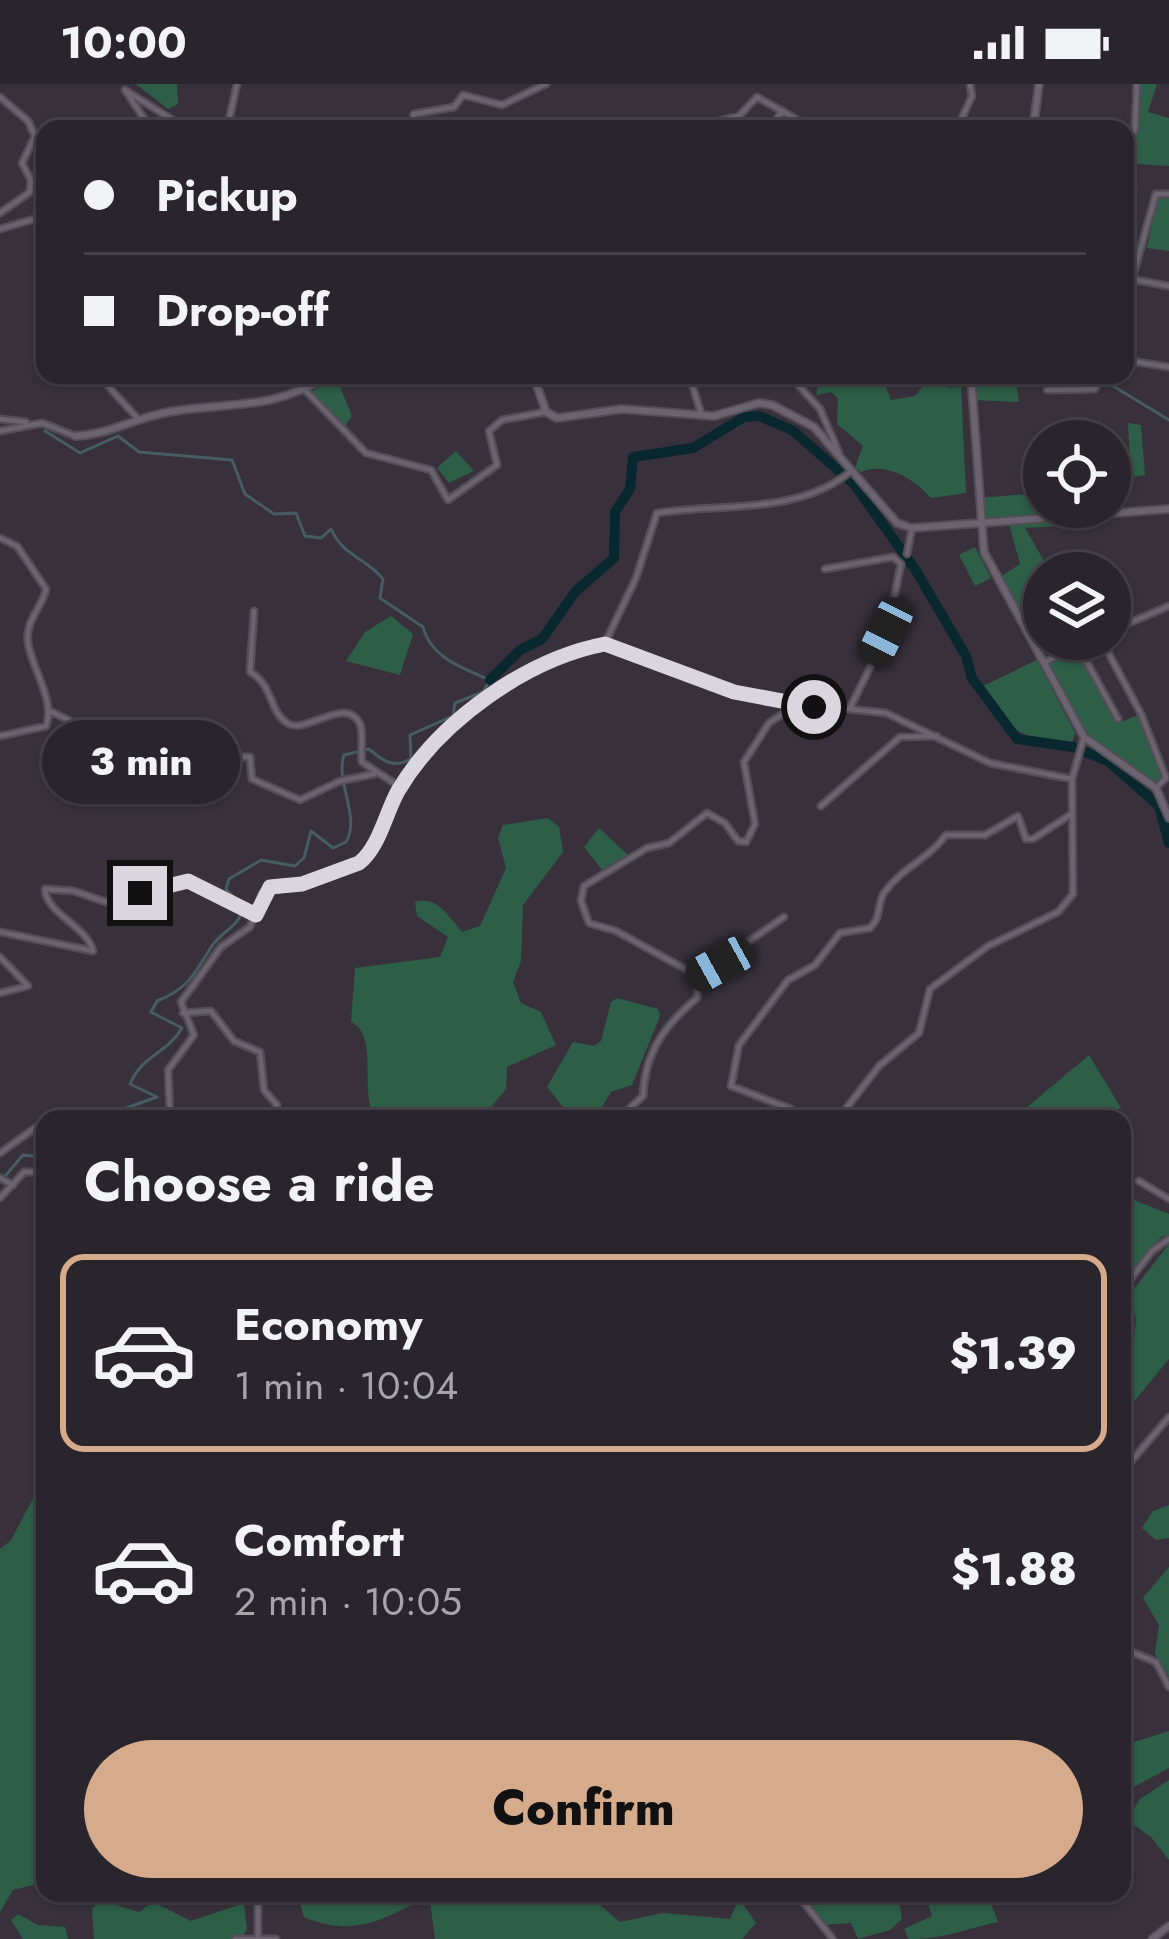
<!DOCTYPE html>
<meta charset="utf-8">
<style>
body{margin:0;font-family:Jost,sans-serif;background:#322d35;color:#f1f3f6;height:100vh;display:flex;flex-direction:column;font-size:45px;white-space:nowrap}
*{box-sizing:border-box;margin:0}
p{font-size:39px;color:#a5a5aa}
.icon{flex:none;width:66px;height:66px;fill:none;stroke:currentColor;stroke-width:2;stroke-linecap:round;stroke-linejoin:round}
.map{position:relative;flex:1;overflow:hidden}
.drawer{position:absolute;left:36px;top:1026px;width:1095px;height:792px;display:flex;flex-direction:column;background:#2a252d;border-radius:24px;box-shadow:0 3px 9px #0004,0 0 0 3px #464249}
.drawer>*{flex:none}
.hud{position:absolute;left:36px;top:36px;width:1098px;height:264px;border-radius:24px;box-shadow:0 3px 9px #0004,0 0 0 3px #464249;display:grid;align-content:center;height:264px;padding:0 48px;background:#2a252d}
.buttons{position:absolute;left:1023px;top:336px;display:grid;gap:24px}
.buttons a{display:grid;place-items:center;width:108px;height:108px;border-radius:50%;background:#2a252d;box-shadow:0 3px 9px #0004,0 0 0 3px #464249;font-size:60px}
.end{position:absolute;width:54px;height:54px;margin:-27px;border:15px solid #dbd6dd;background:#111;box-shadow:0 0 0 6px #111}
.from{border-radius:50%}
.bubble{position:absolute;height:84px;border-radius:42px;background:#2a252d;box-shadow:0 3px 9px #0004,0 0 0 3px #464249;font-size:39px;font-weight:800;line-height:84px;text-align:center}
.car{position:absolute;width:36px;height:72px;margin:-36px -18px;border-radius:15px;box-shadow:0 0 9px 3px #0007;background:linear-gradient(#222 24%,#8ab4d8 0 40%,#222 0 76%,#8ab4d8 0 86%,#222 0)}
.hud b{display:flex;align-items:center;gap:42px;height:114px;font-size:45px}
.hud b+b{border-top:3px solid #464249}
.hud i{width:30px;height:30px;background:#f1f3f6}
ul{padding:0;list-style:none}
li{display:flex;align-items:center;gap:36px;height:198px;margin:0 24px 18px;padding:0 24px;border:6px solid transparent;border-radius:24px}
li div{flex:1}
li b{display:block;font-size:45px}
li em{font-style:normal;font-weight:800}
li.active{border-color:#d6ab8b}
li>.icon{width:108px;height:108px;stroke-width:1.5}
h2{padding:0 48px;font-size:54px;line-height:144px}
.button{display:flex;gap:24px;margin-top:auto;padding:24px 48px}
.button a{flex:1;height:138px;border-radius:72px;background:#d6ab8b;color:#111;font-size:48px;font-weight:800;line-height:138px;text-align:center}
.status{display:flex;justify-content:space-between;align-items:center;height:84px;padding:0 60px;background:#2a252d;direction:ltr}
.status svg{height:33px;fill:currentColor}
.map>svg:first-child{display:block}
</style>
<div class="status"><b>10:00</b><svg viewBox="0 0 49 12"><path d="M0 12V9h3v3zM5 12V6h3v6zM10 12V3h3v9zM15 12V0h3v12zM26 1h20v11H26zM47 4h2v5h-2z"/></svg></div>
<div class="map">
<svg width="1169" height="1855" viewBox="0 0 1169 1855">
<rect width="100%" height="100%" fill="#38313c"/>
<path fill="#2d5e47" d="M 136,0 L 177,0 L 178,20 L 168,25 Z
M 1137,0 L 1157,0 L 1148,28 L 1169,34 L 1169,82 L 1138,80 L 1128,100 L 1138,105 L 1128,122 L 1125,148 L 1125,45 L 1119,45 L 1135,44 Z
M 1169,112 L 1169,167 L 1147,164 L 1158,113 Z
M 828,291 L 881,291 L 891,316 L 915,312 L 932,291 L 942,292 L 947,304 L 961,303 L 966,409 L 931,414 C 915,395 885,377 861,388 L 855,383 L 863,362 L 837,340 L 838,314 L 831,308 L 816,311 L 819,295 Z
M 971,291 L 1015,291 L 1019,318 L 974,316 Z
M 336,293 L 352,332 L 345,342 L 311,308 Z
M 1128,339 L 1141,341 L 1145,391 L 1131,393 Z
M 456,367 L 474,387 L 449,399 L 437,384 Z
M 1039,409 L 1042,433 L 1099,429 L 1099,440 L 1025,444 L 1051,489 L 1044,489 L 1044,555 L 1056,555 L 1035,565 L 997,495 L 1020,480 L 1008,436 L 979,437 L 979,414 Z
M 975,463 L 991,494 L 975,502 L 959,471 Z
M 391,532 L 413,550 L 400,591 L 346,577 L 365,548 Z
M 1093,555 L 1101,555 L 1106,563 L 1085,573 L 1118,639 L 1141,630 L 1166,694 L 1156,704 L 1084,653 L 1043,579 Z
M 1037,576 L 1075,649 L 1072,659 C 1018,653 1009,650 983,602 Z
M 109,665 L 122,670 L 148,697 L 140,704 L 119,702 L 117,695 L 128,690 L 104,675 Z
M 548,734 L 559,743 L 563,768 L 523,821 L 521,877 L 513,898 L 521,919 L 541,928 L 556,961 L 507,983 L 506,1005 L 481,1035 L 376,1035 C 358,1010 380,951 351,938 L 355,884 L 440,873 L 448,853 L 417,832 L 415,818 C 437,811 449,833 462,848 L 480,842 L 506,784 L 498,754 L 503,741 Z
M 599,744 L 628,771 L 602,786 L 584,763 Z
M 617,914 L 658,925 L 660,932 L 632,1001 L 611,1008 L 595,1035 L 551,1035 L 565,1025 L 547,1003 L 573,958 L 594,962 L 601,957 L 611,918 Z
M 1089,971 L 1121,1024 L 1098,1035 L 1013,1035 Z
M 1124,1112 L 1169,1130 L 1169,1152 L 1162,1152 L 1122,1200 Z
M 1169,1160 L 1169,1275 L 1122,1332 L 1122,1286 L 1132,1278 L 1136,1235 L 1130,1210 Z
M 45,1392 L 45,1798 L 13,1806 L 0,1828 L 0,1465 L 11,1456 Z
M 1169,1421 L 1169,1454 L 1156,1456 L 1142,1444 L 1153,1427 Z
M 1169,1483 L 1169,1593 L 1155,1570 L 1159,1541 L 1143,1514 Z
M 1169,1647 L 1169,1684 L 1130,1705 L 1122,1701 L 1122,1662 Z
M 1169,1696 L 1169,1776 L 1151,1753 L 1127,1736 L 1140,1715 Z
M 107,1809 L 119,1822 L 139,1828 L 153,1818 L 191,1837 L 244,1819 L 247,1845 L 241,1855 L 94,1855 L 92,1825 Z
M 297,1809 L 321,1809 L 332,1816 L 342,1809 L 586,1809 L 620,1838 L 663,1829 L 730,1835 L 739,1814 L 756,1839 L 742,1855 L 435,1855 L 429,1810 C 387,1836 352,1854 304,1833 Z
M 802,1809 L 898,1809 L 902,1835 L 890,1846 L 858,1855 L 851,1839 L 825,1841 Z
M 925,1809 L 987,1809 L 998,1838 C 966,1845 943,1855 909,1855 L 904,1845 L 932,1832 Z
M 18,1830 L 38,1841 L 65,1843 L 68,1855 L 23,1855 L 11,1836 Z"/>
<g fill="none" stroke-linecap="round" stroke-linejoin="round">
<path stroke="#475c63" stroke-width="3" d="M 1113,302 L 1169,336
M 45,347 L 80,369 L 118,352 L 139,368 L 232,376 L 245,410 L 274,430 L 296,429 L 305,452 L 321,454 L 331,445 C 343,472 366,474 383,495 L 380,514 L 423,543 C 431,574 464,585 490,596 L 483,608 L 455,619 L 453,632 L 410,651 L 411,675 C 393,685 383,677 369,665 L 344,671 C 335,698 361,733 346,758 L 333,764 L 311,747 L 304,774 L 295,782 L 261,776 L 229,795 L 226,805 L 243,824 C 239,843 223,846 212,862 C 194,889 190,904 157,917 L 151,928 L 182,944 C 167,970 142,971 130,1000 L 157,1013 L 96,1035
M 0,1098 L 23,1071 L 45,1073"/>
<path stroke="#08272f" stroke-width="10" d="M 490,596 L 520,566 L 542,555 L 575,508 L 614,474 L 615,428 L 630,405 L 633,373 L 693,364 L 744,333 L 759,332 L 792,346 L 854,400 L 915,485 L 966,572 L 972,594 L 1017,655 L 1073,663 L 1108,677 L 1159,722 L 1169,759"/>
<defs>
<path id="minor" d="M 0,13 L 28,37 L 35,52 L 22,79 L 31,96 L 30,108 L 0,129
M 782,27 L 813,45
M 650,44 L 686,45 L 739,32 L 757,13 L 782,27 L 770,45
M 151,45 L 125,6 L 187,45
M 227,45 L 237,0
M 412,45 L 414,30 L 454,23 L 463,11 L 502,21 L 546,0
M 957,45 L 972,12 L 970,0
M 1125,66 L 1135,45 L 1137,0
M 0,145 L 45,132
M 1125,194 L 1169,202
M 1132,195 L 1156,110 L 1169,110
M 1125,276 L 1169,283
M 98,291 L 139,336
M 689,291 L 702,332
M 789,291 L 820,325 L 839,369
M 305,306 L 366,369 L 431,386 L 448,416 L 497,381 L 489,347 L 502,336 L 545,328
M 1047,306 L 1095,305 L 1103,291
M 0,335 L 26,338
M 0,347 L 42,339 L 75,352
M 0,454 L 17,462 L 46,505 C 42,525 25,535 28,559 C 32,585 56,618 46,642 L 0,652
M 907,470 L 912,444
M 825,485 L 893,473 L 901,480 L 887,549 L 850,624
M 254,527 L 250,588 C 274,601 269,630 289,640 C 309,649 346,611 360,640 C 364,650 360,667 362,678 L 400,703
M 1110,547 L 1169,522
M 1101,555 L 1141,630 L 1166,694 L 1156,704
M 605,559 L 636,494 L 657,429 C 721,419 797,431 850,388
M 1078,562 L 1118,635
M 1043,579 L 1093,555
M 52,628 L 141,672 L 250,673 L 252,695 L 300,716 L 340,697 L 374,690
M 821,722 L 900,653 L 937,652
M 0,848 L 93,867
M 93,867 C 87,842 46,830 45,805 L 74,807 L 106,818 L 188,797 L 256,831
M 0,873 L 28,902 L 0,909
M 698,892 L 616,847 L 589,839 L 581,817 L 584,802 L 647,764 L 669,759 L 707,729 L 725,739 L 738,757 L 746,758 L 755,740 L 744,678 L 769,639 L 796,621
M 183,929 L 211,927 L 234,957 L 260,968 L 264,1006 L 277,1021
M 156,1035 L 170,1028 L 168,986 L 194,951 L 181,918 L 221,863 L 250,843 L 262,809 L 359,779 C 378,764 386,728 398,707 C 439,637 526,575 605,559 L 765,616 L 886,629 L 990,679 L 1072,695
M 618,1035 L 643,1012 C 645,968 664,942 697,914 L 698,892 L 784,833
M 790,1035 L 791,1025 L 731,1002 L 739,961 L 788,896 L 815,881 L 840,849 L 870,844 C 881,834 877,821 884,809 C 901,784 930,774 946,751 L 985,751 L 1018,732 L 1026,755 L 1033,755 L 1070,731
M 838,1035 L 879,982 L 919,949 L 930,905 L 988,862 L 1058,828 L 1073,810 L 1072,695 L 1084,653
M 0,1069 L 42,1039
M 0,1094 L 13,1101
M 1139,1097 L 1169,1115
M 0,1114 L 24,1088 L 45,1088
M 1122,1206 L 1152,1167 L 1169,1155
M 1122,1388 L 1169,1333
M 1122,1564 L 1156,1578 L 1169,1603
M 796,1809 L 833,1855
M 258,1851 L 258,1809
M 235,1855 L 276,1855"/>
<path id="tertiary" d="M 1033,45 L 1039,0
M 527,291 L 536,299 L 546,328 L 557,334 L 622,325 L 714,332 L 759,319 L 772,321 L 814,343 L 897,439 L 912,444 L 1169,425
M 971,291 L 984,468 L 1084,653 L 1156,704 L 1169,734
M 75,352 C 109,351 141,331 175,327 C 235,318 274,326 329,291
M 1152,1855 L 1169,1842"/>
</defs>
<use href="#minor" stroke="#544e57" stroke-width="9"/>
<use href="#tertiary" stroke="#544e57" stroke-width="10"/>
<use href="#minor" stroke="#6b636f" stroke-width="4.5"/>
<use href="#tertiary" stroke="#6b636f" stroke-width="6"/>
</g>
<g fill="none" stroke-linecap="round" stroke-linejoin="round">
<path stroke="#dbd6dd" stroke-width="15" d="M 140,809 L 188,797 L 256,831 L 270,803 L 302,800 L 359,779 C 379,764 386,728 398,707 C 439,637 527,575 605,560 L 734,608 L 814,623"/>
</g>
</svg>
<div class="buttons">
<a><svg class="icon" aria-label="locate" viewBox="0 0 24 24"><circle cx="12" cy="12" r="6"/><path d="M12 2v4M12 18v4M2 12h4M18 12h4"/></svg></a>
<a><svg class="icon" aria-label="layers" viewBox="0 0 24 24"><path d="M12 4l9 5-9 5-9-5zM3 14l9 5 9-5"/></svg></a>
</div>
<i class="end from" style="left:814px;top:623px"></i>
<i class="end" style="left:140px;top:809px"></i>
<div class="bubble" style="left:42px;top:636px;width:198px">3 min</div>
<i class="car" style="left:886px;top:548px;rotate:206deg"></i>
<i class="car" style="left:720px;top:880px;rotate:241deg"></i>
<div class="hud">
<b><i class="from"></i>Pickup</b>
<b><i></i>Drop-off</b>
</div>
<section class="drawer">
<h2>Choose a ride</h2>
<ul>
<li class="active"><svg class="icon" aria-label="car" viewBox="0 0 24 24"><path d="M5 17H2v-5l4-1 3-4h7l3 4 3 1v5h-3M9 17h6M6 11h13"/><circle cx="7" cy="17" r="2"/><circle cx="17" cy="17" r="2"/></svg><div><b>Economy</b><p>1 min · 10:04</p></div><em>$1.39</em></li>
<li><svg class="icon" aria-label="car" viewBox="0 0 24 24"><path d="M5 17H2v-5l4-1 3-4h7l3 4 3 1v5h-3M9 17h6M6 11h13"/><circle cx="7" cy="17" r="2"/><circle cx="17" cy="17" r="2"/></svg><div><b>Comfort</b><p>2 min · 10:05</p></div><em>$1.88</em></li>
</ul>
<div class="button"><a>Confirm</a></div>
</section>
</div>
